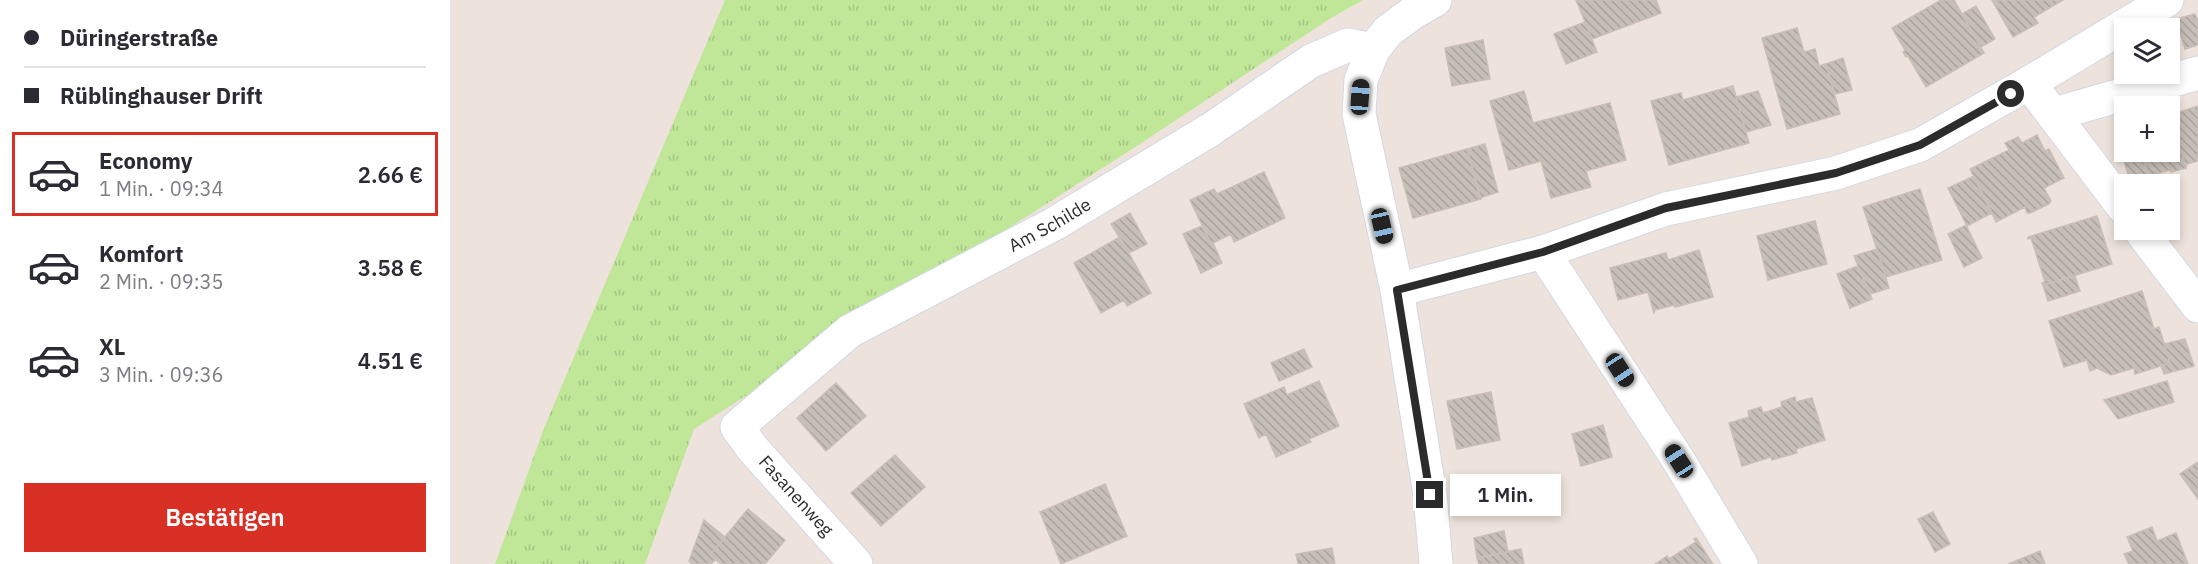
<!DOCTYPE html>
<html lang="de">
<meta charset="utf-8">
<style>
body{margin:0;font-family:"IBM Plex Sans",sans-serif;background:#f2f2f3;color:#2b2b33;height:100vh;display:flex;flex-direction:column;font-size:22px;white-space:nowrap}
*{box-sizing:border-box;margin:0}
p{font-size:20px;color:#7c7c81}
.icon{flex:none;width:33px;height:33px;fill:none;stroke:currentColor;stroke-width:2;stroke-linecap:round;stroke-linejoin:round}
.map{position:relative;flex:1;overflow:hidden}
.sheet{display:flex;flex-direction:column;background:#fff;width:450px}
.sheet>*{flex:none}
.hud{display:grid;align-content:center;height:132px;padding:0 24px;background:#fff}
.tools{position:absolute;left:1664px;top:18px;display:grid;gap:12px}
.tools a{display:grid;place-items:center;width:66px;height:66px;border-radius:0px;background:#fff;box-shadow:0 3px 9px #0003;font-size:30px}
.end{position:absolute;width:27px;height:27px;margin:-14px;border:8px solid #2b2b2b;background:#fff;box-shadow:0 0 0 3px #fff}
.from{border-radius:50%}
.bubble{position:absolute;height:42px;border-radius:0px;background:#fff;box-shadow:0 3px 9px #0003;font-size:20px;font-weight:600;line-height:42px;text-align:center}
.car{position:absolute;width:18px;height:36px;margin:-18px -9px;border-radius:8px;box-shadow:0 0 4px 2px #0007;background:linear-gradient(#222 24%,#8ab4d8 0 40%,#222 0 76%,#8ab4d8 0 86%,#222 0)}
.hud b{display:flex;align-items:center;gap:21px;height:57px;font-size:22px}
.hud b+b{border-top:2px solid #e1e1e2}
.hud i{width:15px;height:15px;background:#2b2b33}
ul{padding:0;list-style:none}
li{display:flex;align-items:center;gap:18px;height:84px;margin:0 12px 9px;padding:0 12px;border:3px solid transparent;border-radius:0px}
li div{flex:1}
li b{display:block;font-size:22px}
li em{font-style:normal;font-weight:600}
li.current{border-color:#d93025}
li>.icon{width:54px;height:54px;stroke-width:1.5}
.cta{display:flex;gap:12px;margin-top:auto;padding:12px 24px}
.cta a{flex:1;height:69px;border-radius:0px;background:#d93025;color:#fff;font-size:24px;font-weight:600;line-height:69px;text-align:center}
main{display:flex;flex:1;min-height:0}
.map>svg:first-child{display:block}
</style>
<main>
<section class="sheet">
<div class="hud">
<b><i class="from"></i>Düringerstraße</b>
<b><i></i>Rüblinghauser Drift</b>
</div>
<ul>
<li class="current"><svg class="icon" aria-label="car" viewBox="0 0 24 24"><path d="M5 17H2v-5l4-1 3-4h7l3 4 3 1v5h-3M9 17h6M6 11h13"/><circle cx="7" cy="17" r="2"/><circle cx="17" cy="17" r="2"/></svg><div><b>Economy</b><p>1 Min. · 09:34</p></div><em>2.66 €</em></li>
<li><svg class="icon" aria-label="car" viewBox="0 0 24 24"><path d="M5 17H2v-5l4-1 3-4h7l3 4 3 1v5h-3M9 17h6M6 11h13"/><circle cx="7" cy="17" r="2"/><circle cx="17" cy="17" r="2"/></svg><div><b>Komfort</b><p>2 Min. · 09:35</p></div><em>3.58 €</em></li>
<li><svg class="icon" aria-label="car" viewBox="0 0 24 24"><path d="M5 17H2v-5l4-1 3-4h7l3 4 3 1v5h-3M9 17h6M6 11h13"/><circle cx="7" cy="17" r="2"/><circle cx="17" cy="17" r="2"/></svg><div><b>XL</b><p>3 Min. · 09:36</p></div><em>4.51 €</em></li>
</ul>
<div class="cta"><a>Bestätigen</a></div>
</section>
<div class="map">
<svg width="1748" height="564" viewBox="0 0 1748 564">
<defs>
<pattern id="grass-tufts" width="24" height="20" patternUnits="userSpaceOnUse" patternTransform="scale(1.5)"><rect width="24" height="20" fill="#c0e697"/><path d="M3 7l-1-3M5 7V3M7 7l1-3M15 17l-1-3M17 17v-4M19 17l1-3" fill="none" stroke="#a5c582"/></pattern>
<pattern id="building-back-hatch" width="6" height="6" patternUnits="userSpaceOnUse" patternTransform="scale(1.5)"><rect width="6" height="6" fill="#c6beb8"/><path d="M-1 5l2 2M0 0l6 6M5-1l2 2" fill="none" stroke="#aaa39e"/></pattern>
</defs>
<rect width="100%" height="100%" fill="#ede3dc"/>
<path fill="url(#grass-tufts)" d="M 275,0 L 913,0 L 881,18 L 673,155 L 244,429 L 195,564 L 45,564 L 94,428 Z"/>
<path fill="url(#building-back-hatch)" stroke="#c9bfb6" stroke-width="1.5" d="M 1126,0 L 1206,0 L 1211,13 L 1142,39 Z
M 1491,0 L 1504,0 L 1534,53 L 1476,87 L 1458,56 L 1456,57 L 1453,52 L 1455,50 L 1442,28 Z
M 1542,0 L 1613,0 L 1584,17 L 1588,23 L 1563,37 Z
M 1526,6 L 1545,39 L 1531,47 L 1512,14 Z
M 1745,14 L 1748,22 L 1748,45 L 1735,49 L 1726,19 Z
M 1135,22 L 1147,52 L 1116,64 L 1104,34 Z
M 1347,28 L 1354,52 L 1365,49 L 1369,66 L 1376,64 L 1390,114 L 1337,129 L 1312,38 Z
M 1033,40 L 1040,79 L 1002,86 L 995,48 Z
M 1393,58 L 1402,90 L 1385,94 L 1376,64 Z
M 1283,86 L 1299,143 L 1219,165 L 1201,101 L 1231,93 L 1233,100 Z
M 1074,91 L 1083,123 L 1160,103 L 1176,160 L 1136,171 L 1141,187 L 1101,198 L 1091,161 L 1059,170 L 1040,101 Z
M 1308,91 L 1321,125 L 1296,132 L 1286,97 Z
M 1748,106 L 1748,161 L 1737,164 L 1736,168 L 1720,115 Z
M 1719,115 L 1720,115 L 1736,168 L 1721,172 L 1720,170 L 1701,176 L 1702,178 L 1700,179 L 1691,152 L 1719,152 Z
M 1587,135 L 1595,151 L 1599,149 L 1614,178 L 1594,188 L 1601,201 L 1599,204 L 1580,213 L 1577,213 L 1575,207 L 1546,222 L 1520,169 L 1559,150 L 1555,143 L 1568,137 L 1572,143 Z
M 1674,142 L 1674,152 L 1691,152 L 1698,175 L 1680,181 L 1669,144 Z
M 1035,144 L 1048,192 L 1030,198 L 1017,149 Z
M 1017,149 L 1031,199 L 963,218 L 949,168 Z
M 814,172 L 835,218 L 784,242 L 781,234 L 761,244 L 740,200 L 764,189 L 767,194 Z
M 1524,176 L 1542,213 L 1517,226 L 1498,188 Z
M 1470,189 L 1492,260 L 1436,277 L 1413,207 Z
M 680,213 L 697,244 L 679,253 L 661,224 Z
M 1647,216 L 1662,264 L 1593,285 L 1592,283 L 1595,282 L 1581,238 L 1578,239 L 1578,237 Z
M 1365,221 L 1377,264 L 1318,280 L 1307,236 Z
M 1516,225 L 1532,258 L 1514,267 L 1498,234 Z
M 752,226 L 761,244 L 763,243 L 772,263 L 751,273 L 733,234 Z
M 670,237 L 701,293 L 677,306 L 674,300 L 651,313 L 624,263 Z
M 1427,249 L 1439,288 L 1420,294 L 1404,256 Z
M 1249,250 L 1263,297 L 1225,307 L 1224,305 L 1205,310 L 1204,313 L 1198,292 L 1168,300 L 1160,268 L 1216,253 L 1218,260 Z
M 1408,266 L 1422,299 L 1400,308 L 1387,274 Z
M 1625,276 L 1630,291 L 1598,301 L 1593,285 Z
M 1692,291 L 1704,329 L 1709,327 L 1720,363 L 1685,374 L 1684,368 L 1661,375 L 1647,368 L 1640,371 L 1637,360 L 1614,367 L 1599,321 Z
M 1735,339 L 1744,366 L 1714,374 L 1711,366 L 1720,363 L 1714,344 Z
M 854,349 L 862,367 L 829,381 L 821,363 Z
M 869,381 L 889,426 L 859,439 L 861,442 L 826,457 L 816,434 L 809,438 L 794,404 L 834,387 L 837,395 Z
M 1717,381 L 1724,402 L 1668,419 L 1654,400 Z
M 386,383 L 416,416 L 376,451 L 347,418 Z
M 1041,392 L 1050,440 L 1007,449 L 997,401 Z
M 1345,397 L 1346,402 L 1362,398 L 1375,440 L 1346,449 L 1347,453 L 1322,460 L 1321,457 L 1292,466 L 1279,423 L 1299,417 L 1298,411 L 1311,407 L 1313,413 L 1332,407 L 1331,402 Z
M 1153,425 L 1162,457 L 1131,466 L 1122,434 Z
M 445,455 L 475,487 L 431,526 L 401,493 Z
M 1748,462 L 1748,499 L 1730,474 Z
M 655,484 L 677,536 L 611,564 L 590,512 Z
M 298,509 L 335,540 L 315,564 L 271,564 L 260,555 Z
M 1483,512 L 1500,544 L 1485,552 L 1468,519 Z
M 254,520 L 275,537 L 260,555 L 265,560 L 261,564 L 242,564 L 239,561 Z
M 1702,527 L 1707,541 L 1726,533 L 1738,564 L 1679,564 L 1674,554 L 1683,551 L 1677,537 Z
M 1054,531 L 1058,552 L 1027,558 L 1024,538 Z
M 1246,538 L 1263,564 L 1205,564 L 1217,556 L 1219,559 L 1246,542 L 1244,539 Z
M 882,548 L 885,564 L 848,564 L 846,554 Z
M 1071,549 L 1074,564 L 1029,564 L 1027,558 Z
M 1590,551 L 1595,564 L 1558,564 Z"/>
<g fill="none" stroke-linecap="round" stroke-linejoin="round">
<defs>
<g id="minor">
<path d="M 985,0 L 964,12 L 938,31 L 923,50 L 911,80 L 909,114 L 947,290 L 980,495 L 986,564"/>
<path d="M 1579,83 L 1674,208"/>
<path d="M 1604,114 L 1748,73"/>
<path d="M 1690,230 L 1748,306"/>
<path d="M 1093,252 L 1229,461 L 1291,564"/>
<path d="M 947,290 L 1093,252 L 1216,209 L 1386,173 L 1470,145 L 1579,83 L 1717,0"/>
<path id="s1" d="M 406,564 L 303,449 L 287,427 L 400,331 L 604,224 L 760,130 L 861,61 L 898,45 L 923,50"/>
</g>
</defs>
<use href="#minor" stroke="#d1d8e4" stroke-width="35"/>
<use href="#minor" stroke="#fff" stroke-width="33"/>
</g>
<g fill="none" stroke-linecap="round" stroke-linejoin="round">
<path stroke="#2b2b2b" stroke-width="8" d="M 980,495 L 947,290 L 1093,252 L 1216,208 L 1386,173 L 1470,145 L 1561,94"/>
</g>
<g text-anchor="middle" stroke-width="6" stroke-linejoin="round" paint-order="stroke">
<g font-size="18" fill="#2b2b2b" stroke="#fff">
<text dy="6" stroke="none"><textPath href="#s1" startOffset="556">Am Schilde</textPath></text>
<text transform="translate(346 496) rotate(48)" y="6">Fasanenweg</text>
</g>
</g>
</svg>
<div class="tools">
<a><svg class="icon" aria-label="layers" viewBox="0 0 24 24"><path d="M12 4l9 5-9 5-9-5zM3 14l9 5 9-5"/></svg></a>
<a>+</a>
<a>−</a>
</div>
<i class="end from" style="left:1561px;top:94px"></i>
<i class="end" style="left:980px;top:495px"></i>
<div class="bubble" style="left:1000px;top:474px;width:111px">1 Min.</div>
<i class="car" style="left:910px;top:97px;rotate:4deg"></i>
<i class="car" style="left:932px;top:226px;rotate:167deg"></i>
<i class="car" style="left:1170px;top:370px;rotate:147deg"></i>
<i class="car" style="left:1229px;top:461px;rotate:327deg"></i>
</div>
</main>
